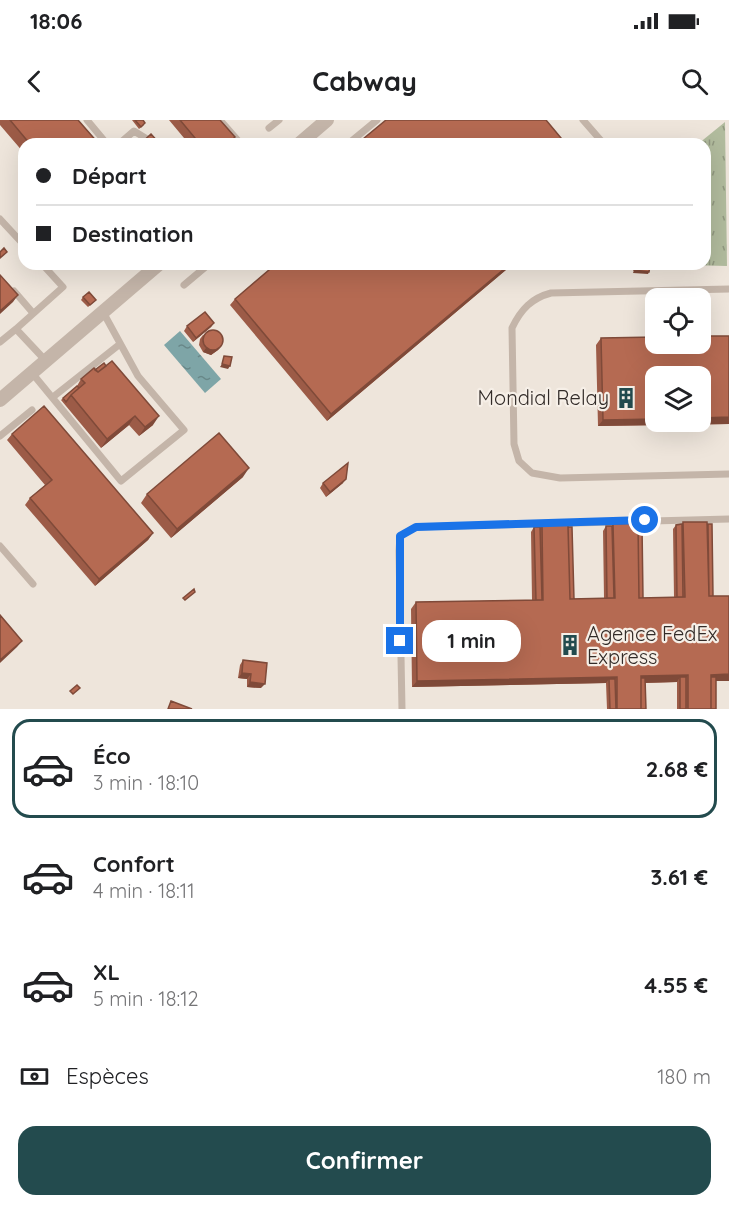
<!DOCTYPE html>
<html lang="fr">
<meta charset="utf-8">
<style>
body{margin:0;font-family:Quicksand,sans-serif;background:#f6f6f6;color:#202124;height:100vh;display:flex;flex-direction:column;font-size:22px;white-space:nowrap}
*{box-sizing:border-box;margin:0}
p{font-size:20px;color:#757577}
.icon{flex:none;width:33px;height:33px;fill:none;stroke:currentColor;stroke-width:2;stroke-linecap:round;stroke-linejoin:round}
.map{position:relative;height:589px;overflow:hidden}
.drawer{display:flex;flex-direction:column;background:#fff;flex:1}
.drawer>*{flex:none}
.hud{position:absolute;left:18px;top:18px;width:693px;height:132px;border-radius:18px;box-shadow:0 6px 24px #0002;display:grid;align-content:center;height:132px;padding:0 18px;background:#fff}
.fabs{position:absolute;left:645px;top:168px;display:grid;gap:12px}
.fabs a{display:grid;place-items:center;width:66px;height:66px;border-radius:12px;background:#fff;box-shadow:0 6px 24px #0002;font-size:30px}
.end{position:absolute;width:27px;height:27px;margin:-14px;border:8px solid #1a73e8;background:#fff;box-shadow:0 0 0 3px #fff}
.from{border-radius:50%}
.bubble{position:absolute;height:42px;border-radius:18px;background:#fff;box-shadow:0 6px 24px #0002;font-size:20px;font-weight:700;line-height:42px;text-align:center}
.hud b{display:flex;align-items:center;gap:21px;height:57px;font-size:22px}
.hud b+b{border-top:2px solid #e0e0e0}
.hud i{width:15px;height:15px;background:#202124}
ul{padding:10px 0 0;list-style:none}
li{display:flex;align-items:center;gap:18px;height:99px;margin:0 12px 9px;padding:0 6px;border:3px solid transparent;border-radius:18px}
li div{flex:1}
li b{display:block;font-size:22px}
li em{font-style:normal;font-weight:700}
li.on{border-color:#234b4e}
li>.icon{width:54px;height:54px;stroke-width:1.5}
.pay{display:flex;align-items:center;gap:15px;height:66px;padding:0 18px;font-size:22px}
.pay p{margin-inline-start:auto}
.cta{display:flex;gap:12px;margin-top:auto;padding:12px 18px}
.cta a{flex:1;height:69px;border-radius:18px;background:#234b4e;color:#fff;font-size:24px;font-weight:700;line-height:69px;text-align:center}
.status{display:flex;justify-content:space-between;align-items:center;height:42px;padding:0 30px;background:#fff;direction:ltr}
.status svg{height:16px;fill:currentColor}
header{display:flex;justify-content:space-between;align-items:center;height:78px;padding:0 18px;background:#fff;font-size:27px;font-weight:700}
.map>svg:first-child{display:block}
</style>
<div class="status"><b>18:06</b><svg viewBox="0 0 49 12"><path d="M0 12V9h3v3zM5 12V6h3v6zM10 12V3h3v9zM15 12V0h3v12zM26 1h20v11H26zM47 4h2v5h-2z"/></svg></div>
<header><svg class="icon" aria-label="back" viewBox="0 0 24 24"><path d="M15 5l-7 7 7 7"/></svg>Cabway<svg class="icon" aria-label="search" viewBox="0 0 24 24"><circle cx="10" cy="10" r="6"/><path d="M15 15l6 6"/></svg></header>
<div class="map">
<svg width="729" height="589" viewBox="0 0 729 589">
<defs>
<pattern id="grass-tufts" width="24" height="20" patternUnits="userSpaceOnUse" patternTransform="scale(1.5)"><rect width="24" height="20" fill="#b1bb9d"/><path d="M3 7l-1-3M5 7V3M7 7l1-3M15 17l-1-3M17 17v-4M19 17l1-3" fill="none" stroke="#919880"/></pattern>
<pattern id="water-ripples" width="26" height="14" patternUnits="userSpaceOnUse" patternTransform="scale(1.5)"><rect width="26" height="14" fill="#7ea5a7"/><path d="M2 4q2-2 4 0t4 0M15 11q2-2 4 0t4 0" fill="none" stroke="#688788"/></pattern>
</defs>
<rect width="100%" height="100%" fill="#eee5db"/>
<path fill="url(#grass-tufts)" d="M 725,2 L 727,146 L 647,144 L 705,144 L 705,24 L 698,24 Z"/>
<path fill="url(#water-ripples)" d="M 180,211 L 221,259 L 205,273 L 164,225 Z"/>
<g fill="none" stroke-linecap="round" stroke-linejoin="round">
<path stroke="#c4b5a9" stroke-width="7" d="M 87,0 L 107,24
M 220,0 L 241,24
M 583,0 L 604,24
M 269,8 L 279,0
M 119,24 L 134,11 L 155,24
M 348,24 L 377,0
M 0,99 L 24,125
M 184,165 L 209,144
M 729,169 L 551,173 C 532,178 521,189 512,208 L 514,324 L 519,341 L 532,353 L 560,358 L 729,354
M 14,171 L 33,193
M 16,209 L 63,167 L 42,144
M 0,222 L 16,209 L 46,241
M 32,253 L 121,361 L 184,310 L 138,256 L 103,192
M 53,277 L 120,224
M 0,316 L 32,290
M 0,426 L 33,464
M 402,589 L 399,431 L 400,416 L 416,407 L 729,399"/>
<path stroke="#c4b5a9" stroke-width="14" d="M 299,24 L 327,0
M 0,280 L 159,144"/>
</g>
<path fill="#9c5b47" d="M 0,0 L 78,0 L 99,24 L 24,24 L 24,33 L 0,5 Z
M 132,0 L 143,0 L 144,5 L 139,9 Z
M 169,0 L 220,0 L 231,24 L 189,24 Z
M 276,144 L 513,144 L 327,301 L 230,185 L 235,179 Z
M 83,177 L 96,180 L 88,187 L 81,180 Z
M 214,203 L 211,207 L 193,222 L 184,211 L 187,206 Z
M 203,215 L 222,225 L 218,230 L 211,235 L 203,232 L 199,225 L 200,219 Z
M 729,216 L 729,304 L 598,306 L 596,225 L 601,218 Z
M 81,259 L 153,305 L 139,316 L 129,305 L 101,328 L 61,280 L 77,266 Z
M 12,314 L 153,413 L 148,420 L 95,466 L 25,385 L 30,378 L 45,365 L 7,320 Z
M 243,357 L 171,418 L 141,383 L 147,374 Z
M 323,363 L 343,363 L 326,377 L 320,368 Z
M 683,402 L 713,476 L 716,589 L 677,589 L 677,562 L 645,563 L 646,589 L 607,589 L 606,563 L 412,567 L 411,489 L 416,482 L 532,480 L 531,412 L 534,407 L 540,407 L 542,405 L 574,479 L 604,478 L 603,411 L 606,406 L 612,406 L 613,404 L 643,478 L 674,477 L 673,409 L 676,405 L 682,404 Z
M 243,540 L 261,568 L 247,567 L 247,559 L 238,558 L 240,545 Z"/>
<path fill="#7f4a39" d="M 510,144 L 513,144 L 327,301 L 331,294 Z
M 634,150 L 649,152 L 648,154 L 633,153 Z
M 18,175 L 13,182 L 0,194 L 0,191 Z
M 214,203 L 211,207 L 193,222 L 196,218 Z
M 222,225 L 218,230 L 211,235 L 203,232 L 206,228 Z
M 222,244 L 230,246 L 228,249 L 220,247 Z
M 135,296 L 129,305 L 101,328 L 107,319 Z
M 159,296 L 153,305 L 139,316 L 145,307 Z
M 729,297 L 729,304 L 598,306 L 603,300 L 656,299 L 656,302 L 700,302 L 700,298 Z
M 249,348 L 243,357 L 171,418 L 177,409 Z
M 346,359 L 343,363 L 326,377 L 330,372 Z
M 153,413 L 148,420 L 95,466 L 99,459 Z
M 22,521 L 17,527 L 0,543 L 0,540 Z
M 242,553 L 251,554 L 247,559 L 238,558 Z
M 729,554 L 729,561 L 709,561 L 711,555 Z
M 688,555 L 683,562 L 680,557 L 677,562 L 639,563 L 641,556 Z
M 617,557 L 612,563 L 609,559 L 606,563 L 412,567 L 417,561 Z
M 250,562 L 265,564 L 261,568 L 247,567 Z"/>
<path fill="#b56a52" stroke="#7f4a39" stroke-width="1.5" d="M 10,0 L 78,0 L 99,24 L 30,24 Z
M 135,0 L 143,0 L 145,3 L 141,7 Z
M 180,0 L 220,0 L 235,17 L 228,24 L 200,24 Z
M 386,0 L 546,0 L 566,24 L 357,24 Z
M 151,14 L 160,24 L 140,24 Z
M 4,128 L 7,132 L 0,138 L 0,132 Z
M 276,144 L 510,144 L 331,294 L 235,179 Z
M 635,144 L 650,145 L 649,152 L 634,150 Z
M 0,155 L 18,175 L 0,191 Z
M 89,172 L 96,180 L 90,185 L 83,177 Z
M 205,192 L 214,203 L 196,218 L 187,206 Z
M203 220a10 10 0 1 1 20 0a10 10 0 1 1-20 0Z
M 700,216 L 729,216 L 729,297 L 700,298 L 700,256 L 656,256 L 656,299 L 603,300 L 601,218 L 656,217 L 656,224 L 700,224 Z
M 224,236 L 232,237 L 230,246 L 222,244 Z
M 112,241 L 159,296 L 145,307 L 135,296 L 107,319 L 71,275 L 85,263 L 81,259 L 94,248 L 98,252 Z
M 104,243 L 106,246 L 98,252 L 95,250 Z
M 77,266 L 79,268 L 71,275 L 66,282 L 63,278 Z
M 44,286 L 153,413 L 99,459 L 30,378 L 52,360 L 12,314 Z
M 219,313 L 249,348 L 177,409 L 147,374 Z
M 348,343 L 346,359 L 330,372 L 323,363 Z
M 683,402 L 707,402 L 709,476 L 729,476 L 729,554 L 711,555 L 711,589 L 688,589 L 688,555 L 641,556 L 641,589 L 617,589 L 617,557 L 417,561 L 416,482 L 543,480 L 542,405 L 568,405 L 570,479 L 615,478 L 613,404 L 638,403 L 639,478 L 685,477 Z
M 682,404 L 683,477 L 677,477 L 676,405 Z
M 708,404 L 712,404 L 713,476 L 709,476 Z
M 638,405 L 642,405 L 643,478 L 639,478 Z
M 606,406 L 612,406 L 614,478 L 607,478 Z
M 534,407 L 540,407 L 542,480 L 536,480 Z
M 568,407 L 572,407 L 574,479 L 570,479 Z
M 194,469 L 195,472 L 185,480 L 183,478 Z
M 0,495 L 22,521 L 0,540 Z
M 243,540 L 267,543 L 265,564 L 250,562 L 251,554 L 242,553 Z
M 680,557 L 686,557 L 686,589 L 680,589 Z
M 711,557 L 716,557 L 716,589 L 711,589 Z
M 641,558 L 645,558 L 646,589 L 641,589 Z
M 609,559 L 615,559 L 616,589 L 610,589 Z
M 77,565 L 80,568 L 73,574 L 70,571 Z
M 171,581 L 192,589 L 168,589 Z"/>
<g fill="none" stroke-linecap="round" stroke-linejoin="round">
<path stroke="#1a73e8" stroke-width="8" d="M 400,521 L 400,416 L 416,407 L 645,400"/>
</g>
<defs>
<symbol id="building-bare" viewBox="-9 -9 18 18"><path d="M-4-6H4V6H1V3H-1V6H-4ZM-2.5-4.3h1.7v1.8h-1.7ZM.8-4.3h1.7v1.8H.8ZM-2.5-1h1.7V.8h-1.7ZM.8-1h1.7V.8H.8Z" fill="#234b4e" stroke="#f6efe7" stroke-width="2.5" paint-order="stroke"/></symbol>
</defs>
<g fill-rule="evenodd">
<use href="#building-bare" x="611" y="263" width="30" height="30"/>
<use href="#building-bare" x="555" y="510" width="30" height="30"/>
</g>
<g text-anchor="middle" stroke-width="4.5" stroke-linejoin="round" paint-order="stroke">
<g font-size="20" fill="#322b28" stroke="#f6efe7" text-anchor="end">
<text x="609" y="285">Mondial Relay</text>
<text x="587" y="521" text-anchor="start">Agence FedEx<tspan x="587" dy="23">Express</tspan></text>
</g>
</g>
</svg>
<div class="fabs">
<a><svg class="icon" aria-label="locate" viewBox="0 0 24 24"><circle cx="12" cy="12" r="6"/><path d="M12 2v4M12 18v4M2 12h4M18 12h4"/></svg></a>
<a><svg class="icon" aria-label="layers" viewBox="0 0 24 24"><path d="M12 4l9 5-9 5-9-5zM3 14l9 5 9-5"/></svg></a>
</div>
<i class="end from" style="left:645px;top:400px"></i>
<i class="end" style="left:400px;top:521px"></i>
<div class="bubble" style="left:422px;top:500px;width:99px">1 min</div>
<div class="hud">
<b><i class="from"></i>Départ</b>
<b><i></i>Destination</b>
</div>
</div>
<section class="drawer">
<ul>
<li class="on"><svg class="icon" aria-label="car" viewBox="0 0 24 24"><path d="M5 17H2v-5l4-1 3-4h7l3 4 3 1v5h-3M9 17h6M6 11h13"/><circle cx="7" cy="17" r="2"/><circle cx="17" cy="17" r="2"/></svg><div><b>Éco</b><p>3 min · 18:10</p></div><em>2.68 €</em></li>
<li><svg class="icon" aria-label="car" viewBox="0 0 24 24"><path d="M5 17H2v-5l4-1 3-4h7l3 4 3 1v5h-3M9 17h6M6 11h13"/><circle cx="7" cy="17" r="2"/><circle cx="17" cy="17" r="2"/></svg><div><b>Confort</b><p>4 min · 18:11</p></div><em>3.61 €</em></li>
<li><svg class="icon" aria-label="car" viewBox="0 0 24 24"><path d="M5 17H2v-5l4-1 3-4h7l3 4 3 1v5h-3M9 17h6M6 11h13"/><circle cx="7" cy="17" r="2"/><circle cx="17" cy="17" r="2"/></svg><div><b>XL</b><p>5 min · 18:12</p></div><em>4.55 €</em></li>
</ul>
<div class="pay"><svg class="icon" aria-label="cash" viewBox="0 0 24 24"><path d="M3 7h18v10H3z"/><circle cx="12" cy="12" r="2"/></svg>Espèces<p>180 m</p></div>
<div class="cta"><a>Confirmer</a></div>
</section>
